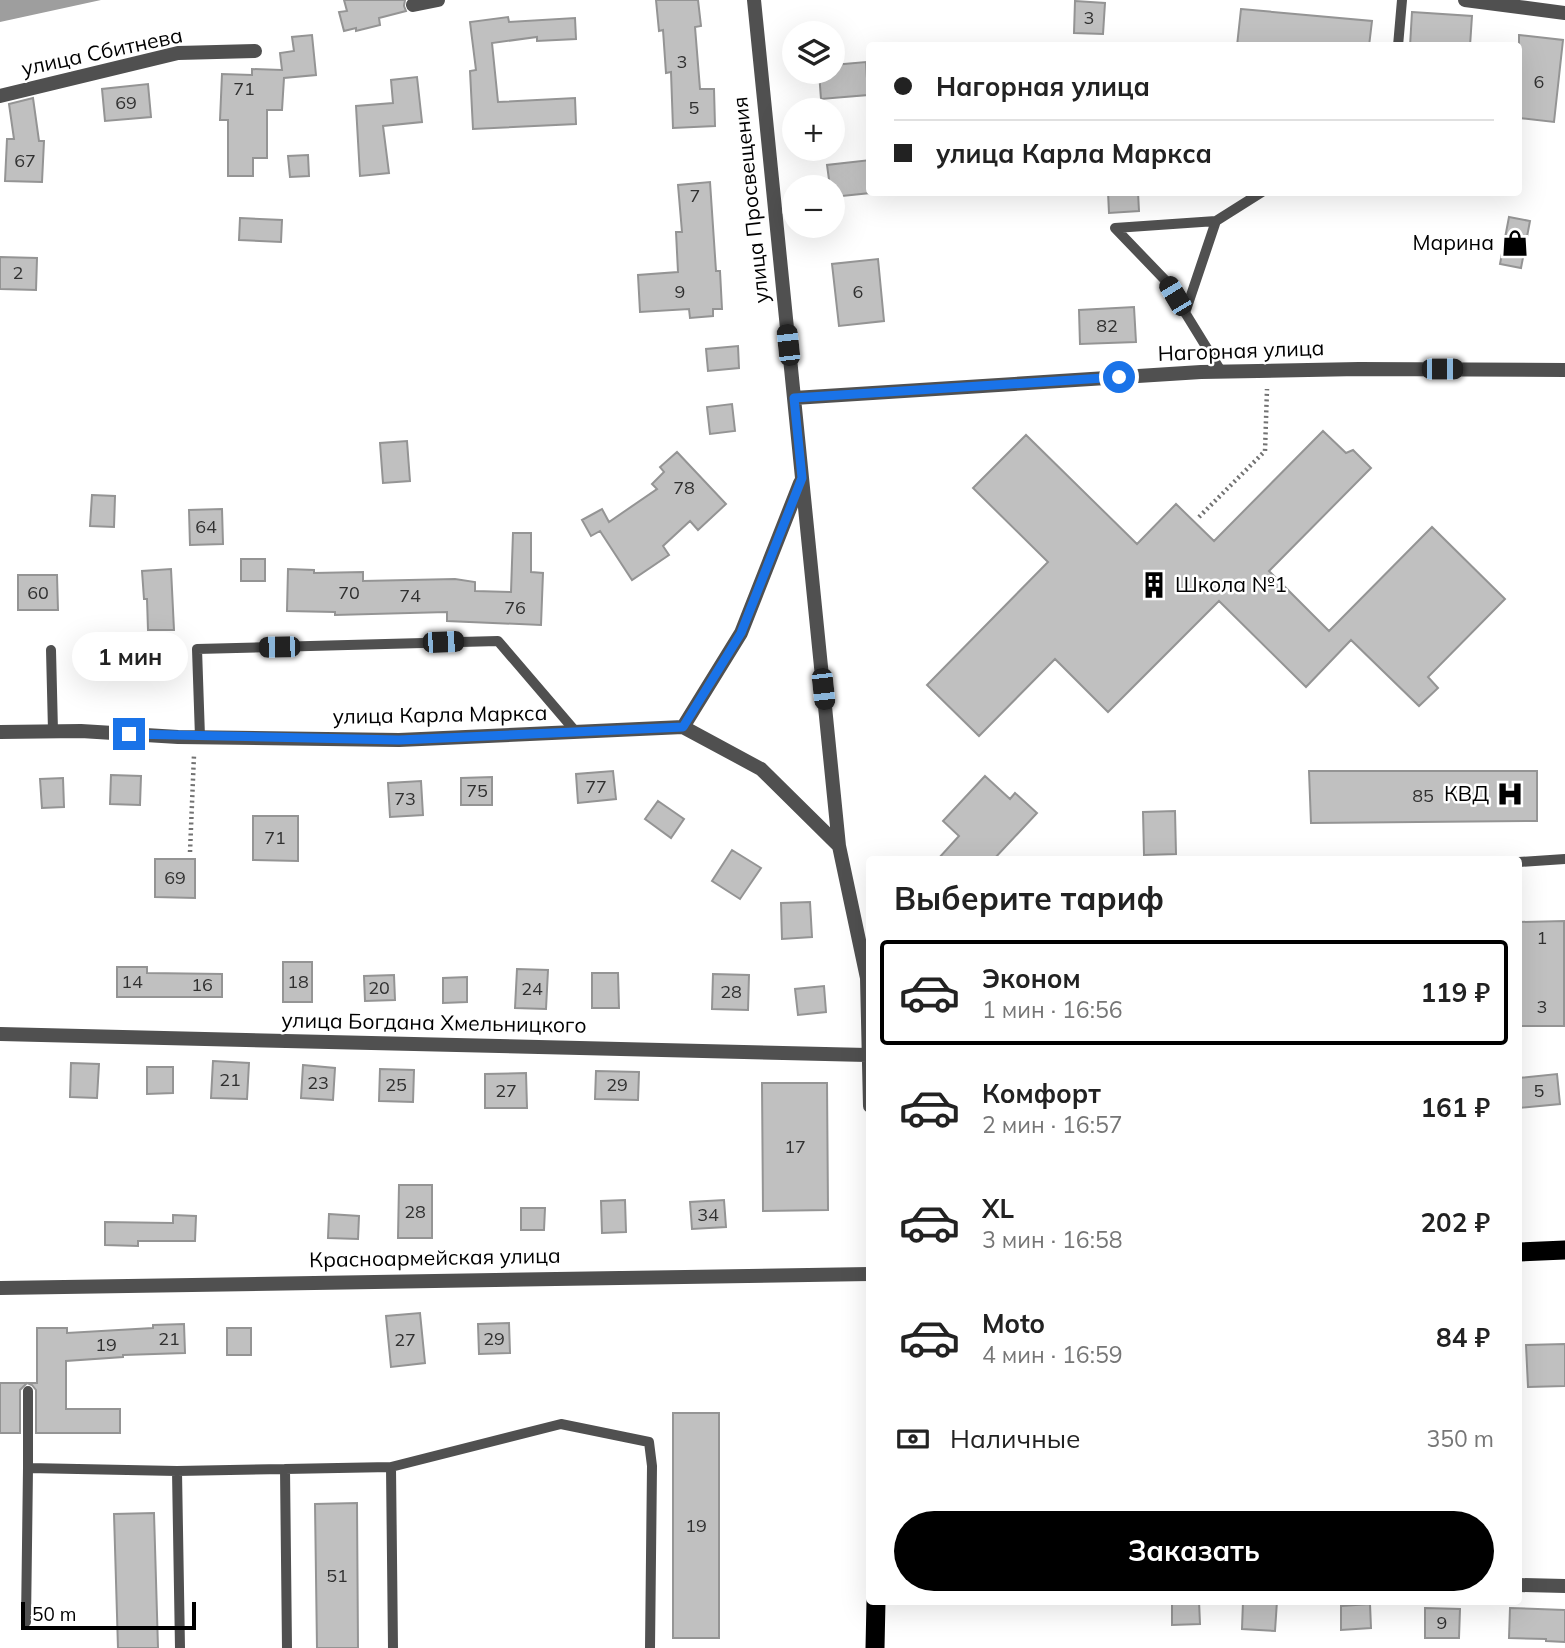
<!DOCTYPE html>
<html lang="ru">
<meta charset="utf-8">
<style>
body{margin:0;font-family:Mulish,sans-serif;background:#f6f6f6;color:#222;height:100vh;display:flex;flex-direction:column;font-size:26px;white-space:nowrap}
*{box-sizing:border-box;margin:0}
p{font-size:23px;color:#767676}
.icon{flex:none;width:38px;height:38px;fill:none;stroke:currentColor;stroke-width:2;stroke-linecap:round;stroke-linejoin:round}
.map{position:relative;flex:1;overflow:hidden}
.drawer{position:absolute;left:866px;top:856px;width:656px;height:749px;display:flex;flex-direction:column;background:#fff;border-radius:7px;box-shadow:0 7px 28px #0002}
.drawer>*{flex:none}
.top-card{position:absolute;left:866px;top:42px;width:656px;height:154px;border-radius:7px;box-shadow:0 7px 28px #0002;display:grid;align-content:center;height:154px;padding:0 28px;background:#fff}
.fabs{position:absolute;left:782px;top:21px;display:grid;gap:14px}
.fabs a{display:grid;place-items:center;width:63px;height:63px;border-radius:50%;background:#fff;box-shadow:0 7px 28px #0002;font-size:35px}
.scale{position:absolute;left:21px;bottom:18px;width:175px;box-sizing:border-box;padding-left:7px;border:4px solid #000;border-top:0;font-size:19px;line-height:24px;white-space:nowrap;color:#000;-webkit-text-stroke:5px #fff;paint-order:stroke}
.end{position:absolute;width:32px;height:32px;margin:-16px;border:9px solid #1a73e8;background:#fff;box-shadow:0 0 0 4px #fff}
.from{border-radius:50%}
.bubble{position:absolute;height:49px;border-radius:24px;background:#fff;box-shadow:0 7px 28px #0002;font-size:23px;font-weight:700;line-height:49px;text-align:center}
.car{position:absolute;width:21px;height:42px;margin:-21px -10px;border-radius:9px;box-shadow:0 0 5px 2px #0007;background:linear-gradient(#222 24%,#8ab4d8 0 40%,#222 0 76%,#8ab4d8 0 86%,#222 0)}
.top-card b{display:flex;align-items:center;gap:24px;height:66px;font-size:26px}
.top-card b+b{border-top:2px solid #e0e0e0}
.top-card i{width:18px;height:18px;background:#222}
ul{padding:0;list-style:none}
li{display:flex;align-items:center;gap:21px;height:105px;margin:0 14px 10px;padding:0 14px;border:4px solid transparent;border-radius:7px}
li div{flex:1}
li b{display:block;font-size:26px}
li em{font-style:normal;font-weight:700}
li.active{border-color:#000}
li>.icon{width:63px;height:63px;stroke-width:1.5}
h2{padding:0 28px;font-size:32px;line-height:84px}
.pay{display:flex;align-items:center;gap:18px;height:77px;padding:0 28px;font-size:26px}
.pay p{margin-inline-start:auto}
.action{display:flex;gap:14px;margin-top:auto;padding:14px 28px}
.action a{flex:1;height:80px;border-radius:42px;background:#000;color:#fff;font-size:28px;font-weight:700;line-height:80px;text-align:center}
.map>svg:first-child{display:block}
</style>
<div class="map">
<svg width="1565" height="1648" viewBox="0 0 1565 1648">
<rect width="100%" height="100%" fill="#fff"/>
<path fill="#9e9e9e" d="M 0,0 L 101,0 L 0,22 Z"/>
<path fill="#c0c0c0" stroke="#949494" stroke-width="2" d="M 344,0 L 405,0 L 404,6 L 406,11 L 379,18 L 380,25 L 356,31 L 356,28 L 344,31 L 339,12 L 347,11 Z
M 656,0 L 698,0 L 701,26 L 695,27 L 700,89 L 714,89 L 715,126 L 673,128 L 671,72 L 666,73 L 663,30 L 659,31 Z
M 1075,1 L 1105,3 L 1103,34 L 1074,33 Z
M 1241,9 L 1372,21 L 1369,46 L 1237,46 Z
M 1412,12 L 1472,16 L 1470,46 L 1410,46 Z
M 508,17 L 509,22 L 575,18 L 576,39 L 537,41 L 537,37 L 492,43 L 498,102 L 575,98 L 576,124 L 473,129 L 470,71 L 476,70 L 470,22 Z
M 312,35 L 316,75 L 284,78 L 282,110 L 267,110 L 267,158 L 253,158 L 253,176 L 228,176 L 228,120 L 220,120 L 222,74 L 252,75 L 252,69 L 282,70 L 280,53 L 294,51 L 292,37 Z
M 1519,35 L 1563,40 L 1554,122 L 1519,118 Z
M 866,62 L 868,95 L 821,99 L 819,72 L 833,72 L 833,65 Z
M 417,77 L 422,122 L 383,126 L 389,173 L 360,176 L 356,106 L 393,103 L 391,80 Z
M 148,84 L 151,117 L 105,121 L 102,89 Z
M 33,98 L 39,141 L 44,141 L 42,182 L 5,181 L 7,139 L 14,139 L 9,104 Z
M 308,155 L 309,176 L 290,177 L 288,156 Z
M 870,160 L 870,193 L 833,197 L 833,187 L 830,187 L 827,165 Z
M 710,182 L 716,271 L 720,271 L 722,309 L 713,309 L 713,316 L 690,318 L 689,309 L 640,312 L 638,275 L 678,272 L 676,232 L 682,232 L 678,185 Z
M 1108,192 L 1138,192 L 1139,211 L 1109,213 Z
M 1509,217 L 1530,221 L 1521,268 L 1500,264 Z
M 240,218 L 282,220 L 281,242 L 239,240 Z
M 0,257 L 37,258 L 36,290 L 0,289 Z
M 878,259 L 884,321 L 839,326 L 832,264 Z
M 1134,307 L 1136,342 L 1080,344 L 1079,310 Z
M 738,346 L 739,368 L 708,371 L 706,349 Z
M 732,404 L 735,431 L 710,434 L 707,407 Z
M 1323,431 L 1346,453 L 1353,450 L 1371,468 L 1269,571 L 1329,631 L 1432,527 L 1505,599 L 1428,677 L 1438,688 L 1419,706 L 1351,640 L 1306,687 L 1219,601 L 1108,712 L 1055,659 L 979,736 L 927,685 L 1048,562 L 973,488 L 1026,435 L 1137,544 L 1176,504 L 1214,541 Z
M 407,441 L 410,481 L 383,483 L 380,443 Z
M 677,452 L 726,504 L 698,530 L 690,521 L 663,546 L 669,555 L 632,580 L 600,531 L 591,536 L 582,520 L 602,509 L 609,522 L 657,489 L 652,484 L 664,472 L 660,467 Z
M 92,495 L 115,496 L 114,527 L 90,526 Z
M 222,509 L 223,544 L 190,545 L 189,510 Z
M 513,533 L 531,533 L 531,572 L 543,573 L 541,625 L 447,621 L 447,612 L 335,615 L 335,612 L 287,611 L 288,569 L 314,570 L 314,573 L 363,572 L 363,581 L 455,579 L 475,582 L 475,591 L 511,592 Z
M 241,559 L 265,559 L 265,581 L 241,581 Z
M 171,569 L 174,630 L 148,630 L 147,599 L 144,599 L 142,571 Z
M 18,575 L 57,575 L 58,610 L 18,610 Z
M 613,771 L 616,799 L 578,803 L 576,774 Z
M 1309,771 L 1537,771 L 1537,821 L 1311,823 Z
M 111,775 L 141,776 L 140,805 L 110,804 Z
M 985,776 L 1010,799 L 1015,793 L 1037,813 L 994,859 L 938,859 L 959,836 L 943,821 Z
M 492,777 L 492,805 L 461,805 L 461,778 Z
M 63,778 L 64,807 L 42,808 L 40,779 Z
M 421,781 L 423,815 L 390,817 L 388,783 Z
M 658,801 L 684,819 L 671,838 L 645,819 Z
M 1175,811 L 1176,854 L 1144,855 L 1143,812 Z
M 253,816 L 298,816 L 298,861 L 253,860 Z
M 732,850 L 761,868 L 740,899 L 712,881 Z
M 155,859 L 195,859 L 195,898 L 155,897 Z
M 810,902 L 812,937 L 782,939 L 781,903 Z
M 1564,921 L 1564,1026 L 1519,1026 L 1519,922 Z
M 283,962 L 312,962 L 312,1002 L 283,1002 Z
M 117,967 L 147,967 L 147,973 L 222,974 L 222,997 L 117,997 Z
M 517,969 L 548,970 L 546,1009 L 515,1008 Z
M 592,973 L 618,973 L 619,1008 L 592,1008 Z
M 713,974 L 749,975 L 748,1010 L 712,1009 Z
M 394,975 L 395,1000 L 365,1001 L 364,976 Z
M 467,977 L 467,1002 L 443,1003 L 443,978 Z
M 824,986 L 826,1012 L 798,1015 L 795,989 Z
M 213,1061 L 249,1063 L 247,1099 L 211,1098 Z
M 71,1063 L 99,1064 L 97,1098 L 70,1097 Z
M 303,1065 L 335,1068 L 333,1100 L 301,1098 Z
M 147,1067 L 173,1067 L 173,1093 L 147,1094 Z
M 380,1069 L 414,1070 L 413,1102 L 379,1101 Z
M 596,1071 L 639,1072 L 638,1100 L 595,1099 Z
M 526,1073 L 527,1108 L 485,1108 L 485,1074 Z
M 1557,1074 L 1560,1104 L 1519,1108 L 1519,1078 Z
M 762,1083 L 827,1083 L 828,1210 L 763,1211 Z
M 399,1185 L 432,1185 L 432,1238 L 398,1238 Z
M 625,1200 L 626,1232 L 602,1233 L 601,1201 Z
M 724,1200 L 726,1227 L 692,1229 L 690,1202 Z
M 521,1208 L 545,1208 L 544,1230 L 521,1230 Z
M 329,1214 L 359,1216 L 358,1239 L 328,1238 Z
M 173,1215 L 196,1216 L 195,1241 L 138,1241 L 138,1246 L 105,1245 L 105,1222 L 173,1223 Z
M 420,1313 L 425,1363 L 391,1367 L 386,1316 Z
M 509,1323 L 510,1353 L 479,1354 L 478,1324 Z
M 184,1324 L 185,1353 L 123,1355 L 123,1357 L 66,1361 L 66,1409 L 120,1409 L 120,1433 L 36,1433 L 36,1390 L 32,1385 L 27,1383 L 20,1390 L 20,1433 L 0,1433 L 0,1383 L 37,1383 L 37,1328 L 67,1328 L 67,1333 L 153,1328 L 153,1325 Z
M 227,1328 L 251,1328 L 251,1355 L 227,1355 Z
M 1565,1344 L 1565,1386 L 1528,1387 L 1526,1345 Z
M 673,1413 L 719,1413 L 719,1638 L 673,1638 Z
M 357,1503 L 358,1648 L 317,1648 L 315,1504 Z
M 154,1513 L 158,1648 L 118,1648 L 114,1514 Z
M 1172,1601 L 1199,1601 L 1200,1624 L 1172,1625 Z
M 1243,1601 L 1277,1601 L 1275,1631 L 1242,1629 Z
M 1370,1604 L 1371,1628 L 1341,1630 L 1341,1606 Z
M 1425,1608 L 1460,1609 L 1459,1638 L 1425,1638 Z
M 1510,1608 L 1565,1610 L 1565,1642 L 1546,1641 L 1546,1639 L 1509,1638 Z"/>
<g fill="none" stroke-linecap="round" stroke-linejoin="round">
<path stroke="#727272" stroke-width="4.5" stroke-dasharray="2 3.5" stroke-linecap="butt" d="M 1199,517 L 1265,451 L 1267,389
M 190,852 L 194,755"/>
<path stroke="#505050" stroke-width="10" d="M 1398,46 L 1402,0
M 1216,221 L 1262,192
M 1185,313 L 1216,221 L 1115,228 L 1165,280 L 1221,371
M 51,650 L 53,731
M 200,737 L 197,649 L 498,641 L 576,732
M 1519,862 L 1565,859
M 391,1467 L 561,1424 L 649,1442 L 652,1466 L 650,1648
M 28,1468 L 28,1391
M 26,1622 L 28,1468 L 177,1471
M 180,1648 L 177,1471 L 285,1469
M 287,1648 L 285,1469 L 391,1467 L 393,1648"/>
<path stroke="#505050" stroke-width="14" d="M 754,0 L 839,846 L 867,978 L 870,1106
M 1465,0 L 1565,13
M 413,5 L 438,0
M 0,96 L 178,53 L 255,51
M 794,398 L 1201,372 L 1359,369 L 1565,370
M 683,727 L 741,633 L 800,483
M 0,732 L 81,731 L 178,737 L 399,740 L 683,727 L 761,769 L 839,846
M 0,1034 L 867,1055
M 0,1288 L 870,1274
M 1519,1585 L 1565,1586"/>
<path stroke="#000" stroke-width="19" d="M 1519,1252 L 1565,1250
M 875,1648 L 876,1601"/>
</g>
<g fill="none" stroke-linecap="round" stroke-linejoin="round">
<path stroke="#1a73e8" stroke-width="9" d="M 129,734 L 399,740 L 683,727 L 741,633 L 802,478 L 794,398 L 1119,377"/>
</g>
<defs>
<symbol id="shop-bare" viewBox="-9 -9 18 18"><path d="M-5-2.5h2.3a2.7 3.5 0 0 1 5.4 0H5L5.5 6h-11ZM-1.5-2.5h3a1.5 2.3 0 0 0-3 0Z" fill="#000" stroke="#fff" stroke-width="2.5" paint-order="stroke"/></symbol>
<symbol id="building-bare" viewBox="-9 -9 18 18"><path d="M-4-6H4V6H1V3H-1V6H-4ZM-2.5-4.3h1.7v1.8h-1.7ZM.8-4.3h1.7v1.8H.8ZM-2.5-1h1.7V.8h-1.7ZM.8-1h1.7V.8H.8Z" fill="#000" stroke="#fff" stroke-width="2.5" paint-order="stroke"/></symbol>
<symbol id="hospital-bare" viewBox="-9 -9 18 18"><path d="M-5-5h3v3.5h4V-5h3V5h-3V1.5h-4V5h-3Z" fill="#000" stroke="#fff" stroke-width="2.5" paint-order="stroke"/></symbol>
</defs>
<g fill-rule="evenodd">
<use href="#shop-bare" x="1496" y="224" width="38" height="38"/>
<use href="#building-bare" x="1135" y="566" width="38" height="38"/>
<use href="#hospital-bare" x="1491" y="775" width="38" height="38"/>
</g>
<g text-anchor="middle" stroke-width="5" stroke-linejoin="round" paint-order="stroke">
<g font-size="18" fill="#303030">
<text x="1089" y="24">3</text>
<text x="682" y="68">3</text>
<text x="1539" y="88">6</text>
<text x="244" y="95">71</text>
<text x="126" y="109">69</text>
<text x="694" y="114">5</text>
<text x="25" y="167">67</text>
<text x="695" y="202">7</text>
<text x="18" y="279">2</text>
<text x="680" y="298">9</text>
<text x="858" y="298">6</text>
<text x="1107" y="332">82</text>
<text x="684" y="494">78</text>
<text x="206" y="533">64</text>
<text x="38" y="599">60</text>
<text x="349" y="599">70</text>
<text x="410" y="602">74</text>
<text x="515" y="614">76</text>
<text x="596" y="793">77</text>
<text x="477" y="797">75</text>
<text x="1423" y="802">85</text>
<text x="405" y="805">73</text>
<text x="275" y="844">71</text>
<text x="175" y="884">69</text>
<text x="1542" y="944">1</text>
<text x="132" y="988">14</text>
<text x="298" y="988">18</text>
<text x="202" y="991">16</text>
<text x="379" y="994">20</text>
<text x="532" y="995">24</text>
<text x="731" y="998">28</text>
<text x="1542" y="1013">3</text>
<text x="230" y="1086">21</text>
<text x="318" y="1089">23</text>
<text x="396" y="1091">25</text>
<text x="617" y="1091">29</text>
<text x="506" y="1097">27</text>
<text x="1539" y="1097">5</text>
<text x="795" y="1153">17</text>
<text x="415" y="1218">28</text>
<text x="708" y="1221">34</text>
<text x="169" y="1345">21</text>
<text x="494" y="1345">29</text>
<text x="405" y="1346">27</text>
<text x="106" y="1351">19</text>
<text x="696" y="1532">19</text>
<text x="337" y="1582">51</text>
<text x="1442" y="1629">9</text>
</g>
<g font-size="21" fill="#000" stroke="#fff">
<text transform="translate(102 52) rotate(-12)" y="7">улица Сбитнева</text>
<text transform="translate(751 200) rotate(-96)" y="7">улица Просвещения</text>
<text transform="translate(1241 351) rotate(-2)" y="7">Нагорная улица</text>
<text transform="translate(440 715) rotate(-1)" y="7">улица Карла Маркса</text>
<text transform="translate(434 1023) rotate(1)" y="7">улица Богдана Хмельницкого</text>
<text transform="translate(435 1258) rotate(-1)" y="7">Красноармейская улица</text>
</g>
<g font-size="21" fill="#000" stroke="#fff" text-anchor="end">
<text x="1494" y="250">Марина</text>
<text x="1175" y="592" text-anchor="start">Школа №1</text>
<text x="1489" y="801">КВД</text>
</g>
</g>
</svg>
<div class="fabs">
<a><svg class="icon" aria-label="layers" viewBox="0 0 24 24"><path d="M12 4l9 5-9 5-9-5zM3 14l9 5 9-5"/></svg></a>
<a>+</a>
<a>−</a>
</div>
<div class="scale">50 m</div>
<i class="end from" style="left:1119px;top:377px"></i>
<i class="end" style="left:129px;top:734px"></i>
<div class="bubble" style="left:72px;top:632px;width:116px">1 мин</div>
<i class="car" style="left:1175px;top:296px;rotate:329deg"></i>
<i class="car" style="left:788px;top:345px;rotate:354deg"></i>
<i class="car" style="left:1442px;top:369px;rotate:90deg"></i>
<i class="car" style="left:443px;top:642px;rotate:88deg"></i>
<i class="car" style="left:279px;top:647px;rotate:269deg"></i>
<i class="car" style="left:823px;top:689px;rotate:174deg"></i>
<div class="top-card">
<b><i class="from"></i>Нагорная улица</b>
<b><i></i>улица Карла Маркса</b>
</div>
<section class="drawer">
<h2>Выберите тариф</h2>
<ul>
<li class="active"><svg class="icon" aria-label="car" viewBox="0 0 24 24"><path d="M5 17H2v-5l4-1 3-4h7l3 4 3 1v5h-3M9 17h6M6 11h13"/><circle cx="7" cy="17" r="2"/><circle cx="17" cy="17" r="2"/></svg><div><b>Эконом</b><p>1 мин · 16:56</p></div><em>119 ₽</em></li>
<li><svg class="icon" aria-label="car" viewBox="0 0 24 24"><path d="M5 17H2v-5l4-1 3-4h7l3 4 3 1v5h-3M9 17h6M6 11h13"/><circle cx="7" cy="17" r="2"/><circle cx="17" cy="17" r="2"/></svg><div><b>Комфорт</b><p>2 мин · 16:57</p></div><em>161 ₽</em></li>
<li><svg class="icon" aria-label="car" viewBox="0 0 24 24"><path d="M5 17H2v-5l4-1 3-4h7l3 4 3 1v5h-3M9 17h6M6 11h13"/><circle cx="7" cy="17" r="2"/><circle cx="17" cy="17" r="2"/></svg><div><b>XL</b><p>3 мин · 16:58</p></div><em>202 ₽</em></li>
<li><svg class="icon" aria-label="car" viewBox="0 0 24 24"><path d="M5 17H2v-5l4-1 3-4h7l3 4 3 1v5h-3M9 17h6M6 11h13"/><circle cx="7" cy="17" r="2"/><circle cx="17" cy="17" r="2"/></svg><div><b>Moto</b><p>4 мин · 16:59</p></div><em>84 ₽</em></li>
</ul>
<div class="pay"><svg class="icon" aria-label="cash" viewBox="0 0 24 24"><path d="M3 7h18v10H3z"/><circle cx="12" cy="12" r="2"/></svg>Наличные<p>350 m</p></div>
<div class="action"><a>Заказать</a></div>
</section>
</div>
